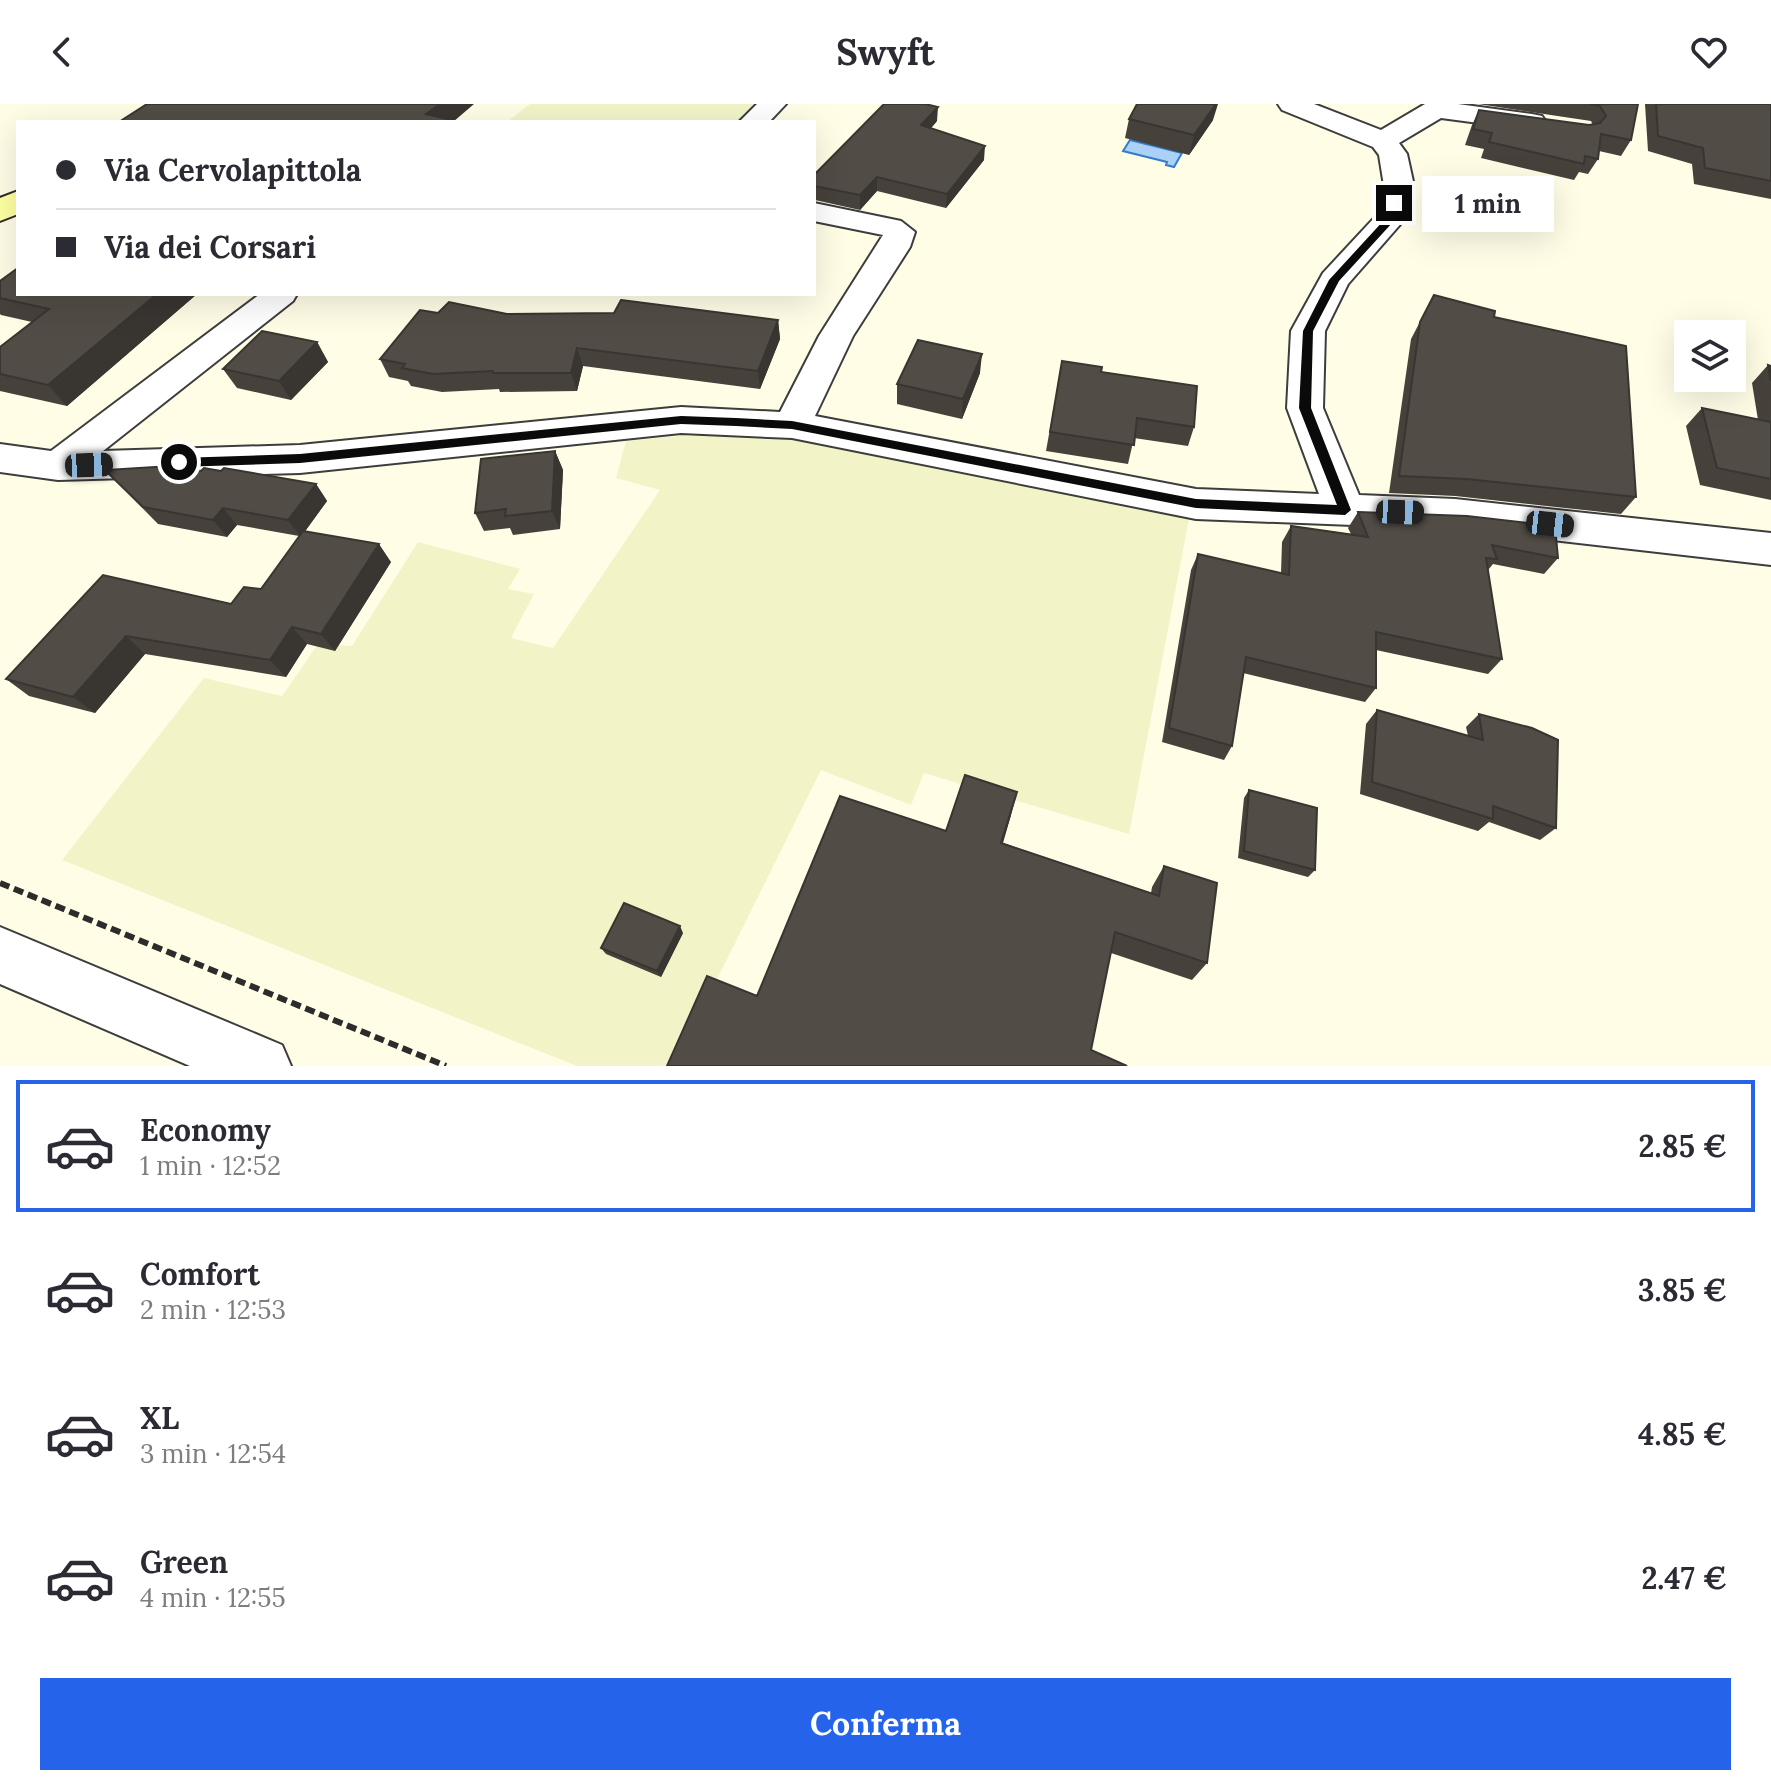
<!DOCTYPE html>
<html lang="it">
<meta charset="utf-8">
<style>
body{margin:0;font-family:Lora,serif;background:#f7f7f7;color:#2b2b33;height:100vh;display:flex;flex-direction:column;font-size:30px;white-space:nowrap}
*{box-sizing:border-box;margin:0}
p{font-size:26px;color:#7c7c81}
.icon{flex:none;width:44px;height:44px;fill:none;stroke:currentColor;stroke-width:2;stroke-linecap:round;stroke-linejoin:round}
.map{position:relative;height:962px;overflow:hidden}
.panel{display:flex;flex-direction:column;background:#fff;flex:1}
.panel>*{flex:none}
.hud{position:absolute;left:16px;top:16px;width:800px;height:176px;border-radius:0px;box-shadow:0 8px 32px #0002;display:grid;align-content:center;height:176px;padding:0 40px;background:#fff}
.tools{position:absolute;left:1674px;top:216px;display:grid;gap:16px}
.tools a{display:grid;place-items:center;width:72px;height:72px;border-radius:0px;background:#fff;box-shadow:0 8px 32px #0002;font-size:40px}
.end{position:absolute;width:36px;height:36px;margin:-18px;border:10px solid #0a0a0a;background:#fff;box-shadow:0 0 0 4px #fff}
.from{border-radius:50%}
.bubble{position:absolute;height:56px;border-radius:0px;background:#fff;box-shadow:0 8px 32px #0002;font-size:26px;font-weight:800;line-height:56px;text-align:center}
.car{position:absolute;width:24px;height:48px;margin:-24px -12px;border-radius:10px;box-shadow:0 0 6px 2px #0007;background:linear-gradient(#222 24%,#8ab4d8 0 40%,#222 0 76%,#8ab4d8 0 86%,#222 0)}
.hud b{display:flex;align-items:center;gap:28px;height:76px;font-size:30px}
.hud b+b{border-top:2px solid #e1e1e2}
.hud i{width:20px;height:20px;background:#2b2b33}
ul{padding:14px 0 0;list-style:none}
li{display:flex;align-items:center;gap:24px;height:132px;margin:0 16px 12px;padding:0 24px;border:4px solid transparent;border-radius:0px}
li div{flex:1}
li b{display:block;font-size:30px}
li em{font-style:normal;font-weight:800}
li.on{border-color:#2563eb}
li>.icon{width:72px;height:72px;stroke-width:1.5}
.action{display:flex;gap:16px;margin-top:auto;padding:16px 40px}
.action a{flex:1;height:92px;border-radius:0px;background:#2563eb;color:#fff;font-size:32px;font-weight:800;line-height:92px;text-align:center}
header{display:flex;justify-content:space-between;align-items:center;height:104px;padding:0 40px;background:#fff;font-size:36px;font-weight:800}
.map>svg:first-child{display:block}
</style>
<header><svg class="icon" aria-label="back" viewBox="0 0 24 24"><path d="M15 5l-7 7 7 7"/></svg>Swyft<svg class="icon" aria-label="heart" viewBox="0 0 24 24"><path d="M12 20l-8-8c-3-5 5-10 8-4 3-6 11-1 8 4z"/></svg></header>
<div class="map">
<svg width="1771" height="962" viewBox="0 0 1771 962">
<rect width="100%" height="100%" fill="#fffde6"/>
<path fill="#f2f4c8" d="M 530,0 L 763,0 L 744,18 L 507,18 Z
M 752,329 L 810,334 L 1189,415 L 1129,730 L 924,669 L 911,701 L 821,666 L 674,962 L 577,962 L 62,756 L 204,574 L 282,592 L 318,540 L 352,542 L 418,438 L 520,465 L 508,485 L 534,490 L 511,534 L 553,544 L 660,386 L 616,374 L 626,337 L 697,330 Z"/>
<path fill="#abd1f6" stroke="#327dcd" stroke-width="2" d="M 1130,36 L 1182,49 L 1174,63 L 1166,61 L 1167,58 L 1123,47 Z"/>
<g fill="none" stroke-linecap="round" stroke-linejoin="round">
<defs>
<path id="minor" d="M 757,0 L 786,0 L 769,18 L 739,18 Z
M 1278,0 L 1314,0 L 1381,26 L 1425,0 L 1458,0 L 1532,10 L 1542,12 L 1546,18 L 1542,24 L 1532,26 L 1441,14 L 1399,39 L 1407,50 L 1414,82 L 1404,116 L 1348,180 L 1325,227 L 1323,304 L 1359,391 L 1455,395 L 1771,429 L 1771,461 L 1455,425 L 1196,415 L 792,334 L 681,329 L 300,369 L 58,376 L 0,368 L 0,340 L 51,347 L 260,190 L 297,190 L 293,197 L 103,347 L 300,341 L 681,303 L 780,308 L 819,232 L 883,131 L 814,117 L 814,99 L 901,117 L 915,128 L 910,143 L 853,232 L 815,312 L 1196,385 L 1319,390 L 1287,304 L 1291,227 L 1323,169 L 1375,113 L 1384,82 L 1379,51 L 1373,43 L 1282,6 Z"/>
<path id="tertiary" d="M 0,823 L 282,941 L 291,962 L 190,962 L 0,880 Z"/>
<path id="secondary" d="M 18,87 L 18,110 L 0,117 L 0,94 Z"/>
</defs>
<use href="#minor" stroke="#3d3d3d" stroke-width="4"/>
<use href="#tertiary" stroke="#3d3d3d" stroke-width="4"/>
<use href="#secondary" stroke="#2c2c2c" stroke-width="4"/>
<path stroke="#2c2c2c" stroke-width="6" stroke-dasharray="10 5" stroke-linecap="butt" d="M 0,779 L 446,962"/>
<use href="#minor" fill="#fff" fill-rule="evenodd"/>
<use href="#tertiary" fill="#fff" fill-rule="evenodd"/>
<use href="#secondary" fill="#ffffa1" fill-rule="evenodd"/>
</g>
<path fill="#47413c" d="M 1478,0 L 1638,0 L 1631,36 L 1621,52 L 1599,47 L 1598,55 L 1588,70 L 1579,68 L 1574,76 L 1481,54 L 1484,45 L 1465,41 L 1472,21 L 1479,6 L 1589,21 L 1593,21 L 1591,17 Z
M 1645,0 L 1771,0 L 1771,95 L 1694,80 L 1692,60 L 1648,47 Z
M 1129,15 L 1213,16 L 1189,51 L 1125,34 Z
M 937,17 L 931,24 L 984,56 L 946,104 L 877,87 L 860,106 L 815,96 L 814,97 L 814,71 Z
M 0,177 L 18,190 L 197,190 L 67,302 L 0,287 L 0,243 L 32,218 L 1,211 L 0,210 Z
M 1434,191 L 1494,213 L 1636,393 L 1621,410 L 1455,392 L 1389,389 L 1411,235 Z
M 438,209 L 507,210 L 778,216 L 780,235 L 760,285 L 583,262 L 577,287 L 500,288 L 499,285 L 442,288 L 411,282 L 408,277 L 389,273 L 380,255 Z
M 317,238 L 328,258 L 291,296 L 237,284 L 223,265 Z
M 1062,257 L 1101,268 L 1194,323 L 1188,342 L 1134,334 L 1128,360 L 1046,347 Z
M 1768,261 L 1771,262 L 1771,396 L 1700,381 L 1686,322 L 1702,304 L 1758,316 L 1752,279 Z
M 980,269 L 962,315 L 897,300 L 897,280 Z
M 555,347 L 563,366 L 560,425 L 513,431 L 510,424 L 484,427 L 475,409 Z
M 105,366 L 201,367 L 316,380 L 327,397 L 305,427 L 391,458 L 335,547 L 307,540 L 286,573 L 145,550 L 95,609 L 29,592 L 6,575 L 103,471 L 231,500 L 261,485 L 299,432 L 237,421 L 227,433 L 158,420 Z
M 1358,408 L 1558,454 L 1544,470 L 1493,460 L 1488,466 L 1502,555 L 1488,570 L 1376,546 L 1376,584 L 1365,598 L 1243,569 L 1232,642 L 1224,656 L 1162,638 L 1191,466 L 1198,450 L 1281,469 L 1282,438 L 1291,422 L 1351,430 L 1348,424 Z
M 1377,606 L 1468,632 L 1466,623 L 1479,610 L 1556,724 L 1540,736 L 1489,718 L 1478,727 L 1360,690 L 1366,620 Z
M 1249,686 L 1315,766 L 1308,773 L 1238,754 L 1244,694 Z
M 1011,711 L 1003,739 L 1151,789 L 1152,783 L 1164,762 L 1207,859 L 1192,876 L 1111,849 L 1091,946 L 757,892 L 946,727 Z
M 683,829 L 661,873 L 606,850 L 601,844 Z"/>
<path fill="#393531" d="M 440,0 L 474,0 L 453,18 L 429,18 L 426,10 Z
M 1216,0 L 1218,0 L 1213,16 L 1189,51 L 1194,31 Z
M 938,3 L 937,17 L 921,36 L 921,21 Z
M 985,42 L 984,56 L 946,104 L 947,90 Z
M 877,73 L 877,87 L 860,106 L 860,91 Z
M 157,190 L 197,190 L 67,302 L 48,281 Z
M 778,216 L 780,235 L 760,285 L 758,267 Z
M 317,238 L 328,258 L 291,296 L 279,277 Z
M 577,244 L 583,262 L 577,287 L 571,269 Z
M 982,250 L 980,269 L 962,315 L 963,295 Z
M 555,347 L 563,366 L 560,425 L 552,407 Z
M 316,380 L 327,397 L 301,433 L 288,416 Z
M 223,404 L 237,421 L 227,433 L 213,416 Z
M 379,440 L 391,458 L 335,547 L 321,530 Z
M 292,523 L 307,540 L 286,573 L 270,556 Z
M 126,532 L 145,550 L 95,609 L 73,593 Z
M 1017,688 L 1011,711 L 996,760 L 1001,739 Z
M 680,822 L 683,829 L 661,873 L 657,867 Z"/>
<path fill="#524c46" stroke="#393531" stroke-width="2" d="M 147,0 L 440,0 L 426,10 L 452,16 L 449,18 L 119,18 Z
M 884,0 L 925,0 L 938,3 L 921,21 L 985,42 L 947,90 L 877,73 L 860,91 L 814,82 L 814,71 Z
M 1137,0 L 1216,0 L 1194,31 L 1129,15 Z
M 1589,0 L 1638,0 L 1631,36 L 1601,30 L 1598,55 L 1585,52 L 1584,60 L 1489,38 L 1492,29 L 1473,25 L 1479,6 L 1589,21 L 1600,19 L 1606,12 L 1600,2 Z
M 1656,0 L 1771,0 L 1771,77 L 1705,64 L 1703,44 L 1658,32 Z
M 18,164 L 18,190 L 157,190 L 48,281 L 0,270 L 0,243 L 49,205 L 0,194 L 0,177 Z
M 1434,191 L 1495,207 L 1494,213 L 1626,242 L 1636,393 L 1467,375 L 1399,372 L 1420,218 Z
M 621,196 L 778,216 L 758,267 L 577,244 L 571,269 L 493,269 L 493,267 L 433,270 L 402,264 L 405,260 L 380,255 L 420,206 L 438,209 L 449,198 L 507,210 L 614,209 Z
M 262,227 L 317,238 L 279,277 L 223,265 Z
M 918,236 L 982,250 L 963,295 L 897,280 Z
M 1062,257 L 1102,263 L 1101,268 L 1197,282 L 1194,323 L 1137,314 L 1134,341 L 1050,328 Z
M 1768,261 L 1771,262 L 1771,277 Z
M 1702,304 L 1771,318 L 1771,375 L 1717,364 Z
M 555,347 L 552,407 L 505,412 L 506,405 L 475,409 L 481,355 Z
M 171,362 L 201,367 L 204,364 L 221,367 L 224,364 L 316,380 L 288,416 L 223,404 L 213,416 L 143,403 L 105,366 Z
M 1358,408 L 1467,412 L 1555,422 L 1558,454 L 1492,441 L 1497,455 L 1486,454 L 1502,555 L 1376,528 L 1376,584 L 1246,553 L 1232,642 L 1169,624 L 1198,450 L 1289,471 L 1291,422 L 1368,433 Z
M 303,427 L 379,440 L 321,530 L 292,523 L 270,556 L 126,532 L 73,593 L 6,575 L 103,471 L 231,500 L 244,483 L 261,485 Z
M 1377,606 L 1483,636 L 1479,610 L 1532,624 L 1558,636 L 1556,724 L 1493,702 L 1493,715 L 1372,678 Z
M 965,671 L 1017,688 L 1001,739 L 1159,792 L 1164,762 L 1217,779 L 1207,859 L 1115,828 L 1091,946 L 1127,962 L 667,962 L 707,872 L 757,892 L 840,692 L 946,727 Z
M 1249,686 L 1317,704 L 1315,766 L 1244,747 Z
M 624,799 L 680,822 L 657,867 L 601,844 Z"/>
<path fill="#0a0a0a" d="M 1394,96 L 1399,99 L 1393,118 L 1339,177 L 1313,227 L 1311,304 L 1351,406 L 1345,411 L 1196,404 L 792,325 L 736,322 L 681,320 L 300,359 L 179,363 L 174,358 L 179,354 L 300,350 L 681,312 L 736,314 L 792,317 L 1196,395 L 1337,401 L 1299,304 L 1303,227 L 1329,176 L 1385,115 L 1390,99 Z"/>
</svg>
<div class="tools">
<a><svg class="icon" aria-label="layers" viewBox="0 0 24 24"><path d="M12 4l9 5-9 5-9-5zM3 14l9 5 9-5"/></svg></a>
</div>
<i class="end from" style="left:179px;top:358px"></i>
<i class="end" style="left:1394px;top:99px"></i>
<div class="bubble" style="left:1422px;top:72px;width:132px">1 min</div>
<i class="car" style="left:89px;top:361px;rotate:88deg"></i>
<i class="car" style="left:1400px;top:408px;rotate:92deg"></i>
<i class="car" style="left:1550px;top:420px;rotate:96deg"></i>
<div class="hud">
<b><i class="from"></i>Via Cervolapittola</b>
<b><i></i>Via dei Corsari</b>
</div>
</div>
<section class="panel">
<ul>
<li class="on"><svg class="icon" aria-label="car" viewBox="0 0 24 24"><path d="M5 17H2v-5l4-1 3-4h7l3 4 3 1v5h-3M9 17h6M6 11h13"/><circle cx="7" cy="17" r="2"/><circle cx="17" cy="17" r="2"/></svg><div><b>Economy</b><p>1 min · 12:52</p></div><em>2.85 €</em></li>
<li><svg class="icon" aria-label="car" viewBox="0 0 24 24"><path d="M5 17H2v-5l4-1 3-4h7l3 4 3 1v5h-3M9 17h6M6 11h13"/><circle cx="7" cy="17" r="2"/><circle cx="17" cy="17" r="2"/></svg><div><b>Comfort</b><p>2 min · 12:53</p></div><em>3.85 €</em></li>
<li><svg class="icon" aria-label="car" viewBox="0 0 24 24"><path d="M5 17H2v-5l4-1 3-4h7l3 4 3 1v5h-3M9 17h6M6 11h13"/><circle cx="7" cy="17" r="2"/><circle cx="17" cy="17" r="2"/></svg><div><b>XL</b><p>3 min · 12:54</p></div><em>4.85 €</em></li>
<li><svg class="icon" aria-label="car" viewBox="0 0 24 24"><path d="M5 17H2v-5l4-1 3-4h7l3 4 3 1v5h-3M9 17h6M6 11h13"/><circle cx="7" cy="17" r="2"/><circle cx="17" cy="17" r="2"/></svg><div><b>Green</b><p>4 min · 12:55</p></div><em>2.47 €</em></li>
</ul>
<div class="action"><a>Conferma</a></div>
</section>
